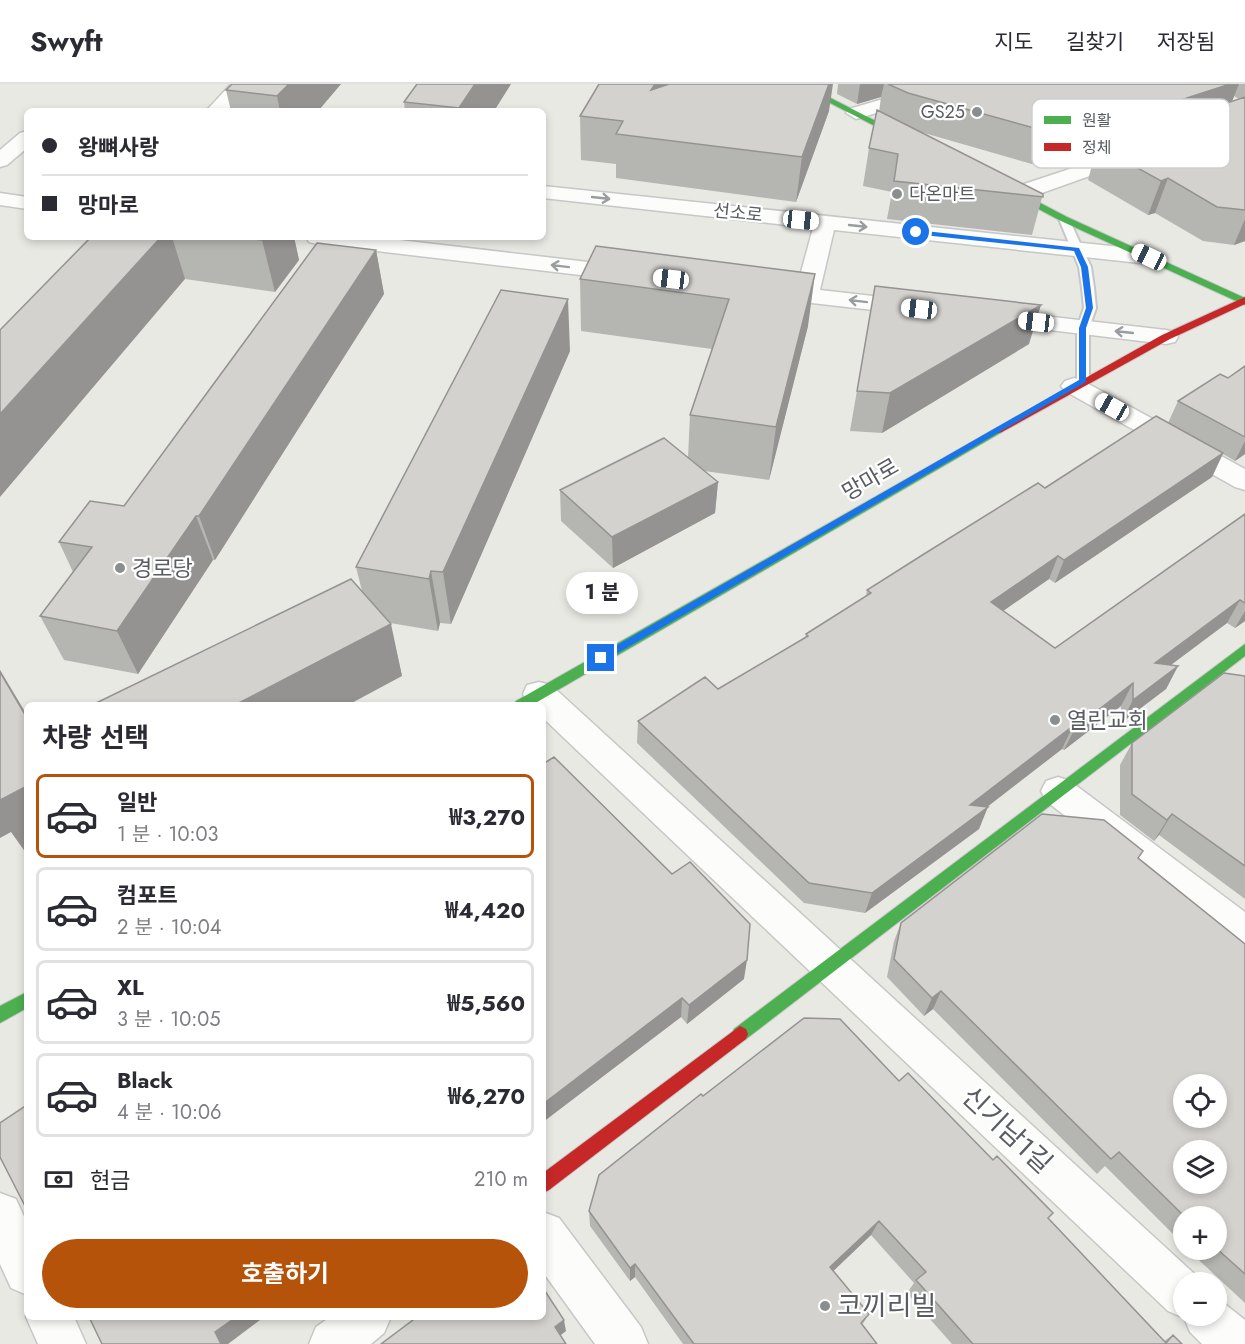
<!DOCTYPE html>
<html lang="ko">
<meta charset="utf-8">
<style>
body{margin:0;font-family:Jost,"Noto Sans KR",sans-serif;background:#f7f7f7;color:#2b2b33;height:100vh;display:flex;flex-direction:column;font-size:22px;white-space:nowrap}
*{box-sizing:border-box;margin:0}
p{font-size:20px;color:#7c7c81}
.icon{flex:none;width:33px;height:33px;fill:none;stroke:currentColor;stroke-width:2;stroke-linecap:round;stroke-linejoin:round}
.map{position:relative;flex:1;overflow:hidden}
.panel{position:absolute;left:24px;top:618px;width:522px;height:618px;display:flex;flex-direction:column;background:#fff;border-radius:9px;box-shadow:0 3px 9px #0003}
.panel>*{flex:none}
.banner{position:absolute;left:24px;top:24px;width:522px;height:132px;border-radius:9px;box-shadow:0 3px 9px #0003;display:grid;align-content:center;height:132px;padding:0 18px;background:#fff}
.buttons{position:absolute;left:1173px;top:990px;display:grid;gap:12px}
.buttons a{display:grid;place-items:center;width:54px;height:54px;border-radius:50%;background:#fff;box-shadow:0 3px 9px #0003;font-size:30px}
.end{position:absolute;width:27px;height:27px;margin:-14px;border:8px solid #1a73e8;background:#fff;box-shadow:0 0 0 3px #fff}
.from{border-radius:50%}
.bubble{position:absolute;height:42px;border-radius:21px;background:#fff;box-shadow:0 3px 9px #0003;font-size:20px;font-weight:700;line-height:42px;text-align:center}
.car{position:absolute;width:18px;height:36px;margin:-18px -9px;border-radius:8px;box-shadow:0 0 4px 2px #0007;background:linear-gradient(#fff 24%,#345 0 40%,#fff 0 76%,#345 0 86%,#fff 0)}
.banner b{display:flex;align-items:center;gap:21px;height:57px;font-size:22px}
.banner b+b{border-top:2px solid #e1e1e2}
.banner i{width:15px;height:15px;background:#2b2b33}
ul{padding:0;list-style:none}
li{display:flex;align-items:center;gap:18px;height:84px;margin:0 12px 9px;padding:0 6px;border:3px solid #e1e1e2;border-radius:9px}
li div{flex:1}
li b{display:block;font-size:22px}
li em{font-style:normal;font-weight:700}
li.selected{border-color:#b45309}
li>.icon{width:54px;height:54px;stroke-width:1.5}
h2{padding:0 18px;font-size:27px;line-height:72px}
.pay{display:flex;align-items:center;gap:15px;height:66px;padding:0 18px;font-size:22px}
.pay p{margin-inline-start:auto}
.primary-button{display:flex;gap:12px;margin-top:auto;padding:12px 18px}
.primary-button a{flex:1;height:69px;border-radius:36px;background:#b45309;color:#fff;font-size:24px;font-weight:700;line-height:69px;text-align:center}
header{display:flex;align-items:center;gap:36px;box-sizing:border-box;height:84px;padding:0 30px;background:#fff;border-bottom:2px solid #e1e1e2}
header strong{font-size:28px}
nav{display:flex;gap:33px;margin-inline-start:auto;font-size:21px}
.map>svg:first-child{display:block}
</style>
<header>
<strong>Swyft</strong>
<nav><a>지도</a><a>길찾기</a><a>저장됨</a></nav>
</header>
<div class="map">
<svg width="1245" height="1260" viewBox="0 0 1245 1260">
<rect width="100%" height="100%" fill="#e9e9e4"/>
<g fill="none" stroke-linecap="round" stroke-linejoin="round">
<defs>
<path id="lane" d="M 1060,133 L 1069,135 L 1091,183 L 1094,204 L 1096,224 L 1089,244 L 1089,297 L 1083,301 L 1077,297 L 1077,244 L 1084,224 L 1082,204 L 1079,183 L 1059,135 Z"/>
<path id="street" d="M 231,0 L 251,0 L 227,27 L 206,27 Z
M 934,0 L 964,0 L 962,4 L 856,35 L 846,29 L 849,25 Z
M 27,47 L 27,64 L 7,81 L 0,83 L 0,66 L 20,49 Z
M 1133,64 L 1140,66 L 1143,70 L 1140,74 L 1025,115 L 1009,115 L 1006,110 L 1009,105 Z
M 543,102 L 1149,166 L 1157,168 L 1160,173 L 1157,178 L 1149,180 L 834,146 L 820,206 L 917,217 L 925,219 L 929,224 L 925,229 L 917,231 L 768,214 L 760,212 L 756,207 L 760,202 L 768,200 L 797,203 L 813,144 L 543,114 Z
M 0,109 L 27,113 L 27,125 L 0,121 Z
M 306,153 L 374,153 L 631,183 L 639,185 L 643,190 L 639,195 L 631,197 L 317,160 L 309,158 Z
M 992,226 L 1166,246 L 1175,248 L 1178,253 L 1175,258 L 1166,260 L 983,238 L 980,233 L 983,228 Z
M 1074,294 L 1083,297 L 1245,385 L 1245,406 L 1235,403 L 1065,307 L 1061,302 L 1065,297 Z
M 539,598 L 551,601 L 1200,1195 L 1202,1198 L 1184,1198 L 1184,1232 L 1216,1232 L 1216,1213 L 1245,1236 L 1245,1260 L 1202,1260 L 1190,1248 L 1184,1234 L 1168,1227 L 543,634 L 543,621 L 527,619 L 523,610 L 527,601 Z
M 1058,693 L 1070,697 L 1245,828 L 1245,867 L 1232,862 L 1046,717 L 1041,707 L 1046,697 Z
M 0,1109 L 16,1115 L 27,1139 L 27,1211 L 11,1204 L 0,1180 Z
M 543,1128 L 559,1134 L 641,1243 L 648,1260 L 595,1260 L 543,1188 Z
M 27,1230 L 27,1233 L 74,1233 L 86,1260 L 38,1260 L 26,1233 Z
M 330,1233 L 391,1233 L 384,1249 L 371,1260 L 309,1260 L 316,1243 Z"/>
<path id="fast" d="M 793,0 L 803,0 L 917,58 L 910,60 Z
M 1000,98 L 1067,133 L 1245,214 L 1245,221 L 1061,137 L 997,103 L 997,99 Z
M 998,343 L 1003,346 L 1002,348 L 532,621 L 514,621 L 516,617 Z
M 1245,560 L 1245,572 L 746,955 L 740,958 L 734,955 L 732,950 L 734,945 Z
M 27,908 L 27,924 L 0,939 L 0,922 Z"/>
<path id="jam" d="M 1245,213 L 1245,220 L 1170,255 L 1002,348 L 998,349 L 993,346 L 1162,251 Z
M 740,942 L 746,945 L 748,950 L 746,955 L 549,1106 L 543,1109 L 543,1089 Z"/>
</defs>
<use href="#lane" stroke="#c6c7c6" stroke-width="4"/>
<use href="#street" stroke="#c6c7c6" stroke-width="3"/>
<use href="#fast" stroke="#c7c7c7" stroke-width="2"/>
<use href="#jam" stroke="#c7c7c7" stroke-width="2"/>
<use href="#lane" fill="#fcfcfb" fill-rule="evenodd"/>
<use href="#street" fill="#fcfcfb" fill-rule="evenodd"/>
<use href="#fast" fill="#4caf50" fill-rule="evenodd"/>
<use href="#jam" fill="#c62828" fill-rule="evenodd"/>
</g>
<path fill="#b5b5b2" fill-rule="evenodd" d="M 341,0 L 318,27 L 231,27 L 226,6 Z
M 417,0 L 511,0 L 494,27 L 405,27 L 404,18 Z
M 838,0 L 1245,0 L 1245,157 L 1234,161 L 1203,157 L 1155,129 L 1148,131 L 1088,96 L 1094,74 L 1066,84 L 1046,84 L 917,47 L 1043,110 L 1032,151 L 887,135 L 892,108 L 863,102 L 869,64 L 879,28 L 881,13 L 857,20 L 837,10 ZM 1234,12 L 1239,15 L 1232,17 Z
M 829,27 L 796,118 L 616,94 L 616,80 L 581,76 L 580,32 Z
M 91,153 L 294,153 L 299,176 L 275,208 L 185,195 Z
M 596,162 L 808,242 L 769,396 L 704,387 L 718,398 L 715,429 L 613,484 L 561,437 L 560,406 L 688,373 L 690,331 L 712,265 L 581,247 L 580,195 Z
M 376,166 L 384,210 L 215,476 L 213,476 L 138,590 L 64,576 L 40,532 L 73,488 L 59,458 L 124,422 Z
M 875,202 L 1029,260 L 882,349 L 850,347 Z
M 570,267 L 451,540 L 440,539 L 438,547 L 390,539 L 402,592 L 362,507 L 356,483 Z
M 1245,282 L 1245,370 L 1235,377 L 1223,370 L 1212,393 L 1055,499 L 1049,495 L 1003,527 L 1055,564 L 1245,430 L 1245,537 L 1235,544 L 1227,539 L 1170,581 L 1178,582 L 1166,605 L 1121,639 L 1121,622 L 1064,666 L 1062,665 L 987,723 L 979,745 L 865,829 L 804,819 L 637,659 L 638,637 L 718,605 L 805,554 L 806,550 L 866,512 L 867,506 L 1045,404 L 1168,339 L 1178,317 L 1228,294 Z
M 1245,592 L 1245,815 L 1159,751 L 1154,757 L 1120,731 L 1120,681 L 1132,659 Z
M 543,680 L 744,895 L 687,940 L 681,933 L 543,1038 Z
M 1139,774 L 1245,860 L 1245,1219 L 1188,1166 L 1216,1166 L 1216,1132 L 1184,1132 L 1184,1161 L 1105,1082 L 1097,1090 L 933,925 L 924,932 L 887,893 L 894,857 L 901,839 Z
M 899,997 L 1048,1135 L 1164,1257 L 1173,1251 L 1182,1260 L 952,1260 L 907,1209 L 914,1199 L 871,1151 L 833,1187 L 869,1230 L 862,1241 L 877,1260 L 683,1260 L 635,1193 L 630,1197 L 590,1142 L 589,1127 L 703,1012 Z"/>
<path fill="#949391" d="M 289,0 L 341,0 L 318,27 L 280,27 L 277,12 Z
M 475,0 L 511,0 L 494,27 L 459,27 L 459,24 Z
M 655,0 L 677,0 L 651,6 Z
M 829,0 L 833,0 L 829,27 L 796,118 L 802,73 Z
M 860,0 L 884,0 L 881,13 L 857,20 Z
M 1230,0 L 1239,0 L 1227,30 L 1098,62 L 1094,74 L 1066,84 L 1076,50 Z
M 1168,94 L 1155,129 L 1148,131 L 1161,97 Z
M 1245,135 L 1245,157 L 1234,161 Z
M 161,153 L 172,153 L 185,195 L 0,413 L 0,330 Z
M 265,153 L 294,153 L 299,176 L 275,208 L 262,156 Z
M 376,166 L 384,210 L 215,476 L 199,432 Z
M 815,190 L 808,242 L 769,396 L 776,343 Z
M 568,215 L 570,267 L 451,540 L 443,488 Z
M 1041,221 L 1029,260 L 882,349 L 890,309 Z
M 1245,357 L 1245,370 L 1235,377 Z
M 1223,369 L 1212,393 L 1055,499 L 1064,476 Z
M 718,398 L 715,429 L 613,484 L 612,453 Z
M 196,432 L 213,476 L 138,590 L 117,547 Z
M 1058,472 L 1049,495 L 983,541 L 991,518 Z
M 431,487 L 440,539 L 438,547 L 429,495 Z
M 1240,516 L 1227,539 L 1143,602 L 1155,579 Z
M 1245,527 L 1245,537 L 1235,544 Z
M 391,540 L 402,592 L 348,621 L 235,621 Z
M 1178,582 L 1166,605 L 1121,639 L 1133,616 Z
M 0,586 L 27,631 L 27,634 L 0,588 Z
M 1133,599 L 1121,622 L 1064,666 L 1075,644 Z
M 1073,642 L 1062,665 L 961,743 L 970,721 Z
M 27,702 L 27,768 L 26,769 L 11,748 L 0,754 L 0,716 Z
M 988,723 L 979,745 L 865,829 L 872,809 Z
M 1172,730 L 1159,751 L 1154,757 L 1167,736 Z
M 747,876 L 744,895 L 687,940 L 689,921 Z
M 941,907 L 933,925 L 924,932 L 932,914 Z
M 682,914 L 681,933 L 543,1038 L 543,1020 Z
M 879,1137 L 871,1151 L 824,1196 L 830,1183 Z
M 635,1180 L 635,1193 L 630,1197 L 630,1184 Z
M 236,1233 L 264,1233 L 228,1260 L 221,1260 L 215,1248 Z
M 564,1236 L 566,1247 L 557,1254 L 555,1243 Z"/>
<path fill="#d3d2cf" stroke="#949391" stroke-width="1.5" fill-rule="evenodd" d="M 232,0 L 289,0 L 277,12 L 226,6 Z
M 417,0 L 475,0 L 459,24 L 404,18 Z
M 599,0 L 655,0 L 651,6 L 669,0 L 829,0 L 802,73 L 616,50 L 623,37 L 580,32 Z
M 888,0 L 1230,0 L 1076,50 L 1056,50 L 908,9 Z
M 1245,13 L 1245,126 L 1217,123 L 1168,94 L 1161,97 L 1098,62 Z
M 877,26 L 1043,110 L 1043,113 L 894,97 L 898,70 L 869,64 Z
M 91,153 L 161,153 L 0,330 L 0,246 Z
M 238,153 L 265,153 L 262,156 Z
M 317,159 L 376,166 L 199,432 L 196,432 L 117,547 L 40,532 L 92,463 L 59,458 L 90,417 L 124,422 Z
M 596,162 L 815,190 L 776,343 L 690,331 L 729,215 L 580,195 Z
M 875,202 L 1041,221 L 890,309 L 857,307 Z
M 501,206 L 568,215 L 443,488 L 431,487 L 429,495 L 356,483 Z
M 1245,282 L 1245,353 L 1178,317 L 1220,290 L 1228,294 Z
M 1156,332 L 1223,369 L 1064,476 L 1058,472 L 991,518 L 1055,564 L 1245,430 L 1245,519 L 1240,516 L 1155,579 L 1178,582 L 1133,616 L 1133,599 L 1075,644 L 1073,642 L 970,721 L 988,723 L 872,809 L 809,799 L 638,637 L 705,593 L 718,605 L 808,552 L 806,550 L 871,509 L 867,506 L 924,470 L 1038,399 L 1045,404 Z
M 664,354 L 718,398 L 612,453 L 560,406 Z
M 351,495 L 391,540 L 235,621 L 92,621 Z
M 0,588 L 27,634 L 27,702 L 0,716 Z
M 1224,589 L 1245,592 L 1245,782 L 1172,730 L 1167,736 L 1132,710 L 1132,659 Z
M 554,673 L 672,790 L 690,778 L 750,840 L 747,876 L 689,921 L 682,914 L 543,1020 L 543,680 Z
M 1042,730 L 1104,736 L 1143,767 L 1138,774 L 1245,860 L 1245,1190 L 1216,1164 L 1216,1132 L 1184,1132 L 1119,1068 L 1111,1075 L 941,907 L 932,914 L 894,875 L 901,839 ZM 1184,1000 L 1216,1000 L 1216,1034 L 1184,1034 ZM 1184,1066 L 1216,1066 L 1216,1100 L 1184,1100 Z
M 804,934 L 840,935 L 899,997 L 908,989 L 993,1076 L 997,1072 L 1053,1129 L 1048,1134 L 1166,1259 L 1173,1251 L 1182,1260 L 973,1260 L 916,1196 L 926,1188 L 879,1137 L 830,1183 L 869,1230 L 861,1239 L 877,1260 L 694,1260 L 635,1180 L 630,1184 L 589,1127 L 599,1091 L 701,1010 L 703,1012 Z
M 27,1021 L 27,1126 L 0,1073 L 0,1039 Z
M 543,1204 L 564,1236 L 555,1243 L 566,1260 L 381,1260 L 417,1233 L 543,1233 Z
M 89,1233 L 236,1233 L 215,1248 L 221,1260 L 102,1260 Z"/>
<defs><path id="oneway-shaft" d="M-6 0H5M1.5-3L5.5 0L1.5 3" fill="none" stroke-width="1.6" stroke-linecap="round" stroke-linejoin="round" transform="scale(1.5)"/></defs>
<g stroke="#9a9d9f">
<use href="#oneway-shaft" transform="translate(601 114) rotate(6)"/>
<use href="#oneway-shaft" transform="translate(858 142) rotate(6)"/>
<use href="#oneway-shaft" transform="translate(560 182) rotate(-173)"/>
<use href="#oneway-shaft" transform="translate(858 217) rotate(-173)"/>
<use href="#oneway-shaft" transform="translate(1124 248) rotate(-174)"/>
</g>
<path fill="#1a73e8" d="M 916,146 L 1079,164 L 1088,183 L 1093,224 L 1086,244 L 1086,298 L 604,577 L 598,577 L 598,572 L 1079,296 L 1079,244 L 1086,224 L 1081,183 L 1074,167 L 914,150 Z"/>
<g fill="#8b8e8f" stroke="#fff" stroke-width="2">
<circle cx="977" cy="28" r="6"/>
<circle cx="897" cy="110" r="6"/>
<circle cx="120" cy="484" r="6"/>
<circle cx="1055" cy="636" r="6"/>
<circle cx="825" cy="1222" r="6"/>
</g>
<g text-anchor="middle" stroke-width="4.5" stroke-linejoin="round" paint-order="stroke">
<g font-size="18" fill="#595d61" stroke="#fff" text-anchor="end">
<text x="965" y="34">GS25</text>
<text x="909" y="116" text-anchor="start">다온마트</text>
</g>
<g font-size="18" fill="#595d61" stroke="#fff">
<text transform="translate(738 129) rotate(6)" y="6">선소로</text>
</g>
<g font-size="22" fill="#595d61" stroke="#fff">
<text transform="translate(870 395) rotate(-30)" y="8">망마로</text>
</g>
<g font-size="22" fill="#595d61" stroke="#fff" text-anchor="start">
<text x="132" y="492">경로당</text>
<text x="1067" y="644">열린교회</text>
</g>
<g font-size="27" fill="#595d61" stroke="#fff">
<text transform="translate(1007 1046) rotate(43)" y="9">신기남1길</text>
</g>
<g font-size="27" fill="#595d61" stroke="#fff" text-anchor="start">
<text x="837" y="1231">코끼리빌</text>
</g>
</g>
<rect x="1032" y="15" width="198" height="69" rx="9" fill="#fff" stroke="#cdced0" stroke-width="1.5"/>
<rect x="1044" y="32" width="27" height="8" fill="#4caf50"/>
<rect x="1044" y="59" width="27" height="8" fill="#c62828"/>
<g font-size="16" fill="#595d61">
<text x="1082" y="42">원활</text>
<text x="1082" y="69">정체</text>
</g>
</svg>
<div class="buttons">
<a><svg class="icon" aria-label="locate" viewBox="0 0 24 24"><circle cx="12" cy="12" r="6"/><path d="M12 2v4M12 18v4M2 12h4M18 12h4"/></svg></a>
<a><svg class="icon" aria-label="layers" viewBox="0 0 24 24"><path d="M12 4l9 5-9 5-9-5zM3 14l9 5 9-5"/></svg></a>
<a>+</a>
<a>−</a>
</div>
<i class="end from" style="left:916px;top:148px"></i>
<i class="end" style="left:601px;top:574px"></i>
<div class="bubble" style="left:566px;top:488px;width:72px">1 분</div>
<i class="car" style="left:801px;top:136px;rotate:96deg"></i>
<i class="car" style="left:1149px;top:173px;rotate:295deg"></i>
<i class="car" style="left:671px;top:195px;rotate:277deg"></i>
<i class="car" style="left:919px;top:225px;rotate:277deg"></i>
<i class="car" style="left:1036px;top:238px;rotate:277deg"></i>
<i class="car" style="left:1112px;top:323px;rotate:299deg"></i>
<div class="banner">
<b><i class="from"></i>왕뼈사랑</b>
<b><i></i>망마로</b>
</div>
<section class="panel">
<h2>차량 선택</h2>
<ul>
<li class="selected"><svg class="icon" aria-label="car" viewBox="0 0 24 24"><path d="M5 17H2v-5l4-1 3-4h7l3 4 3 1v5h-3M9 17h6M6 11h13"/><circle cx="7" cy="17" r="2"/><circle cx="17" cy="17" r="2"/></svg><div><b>일반</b><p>1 분 · 10:03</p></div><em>₩3,270</em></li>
<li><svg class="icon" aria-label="car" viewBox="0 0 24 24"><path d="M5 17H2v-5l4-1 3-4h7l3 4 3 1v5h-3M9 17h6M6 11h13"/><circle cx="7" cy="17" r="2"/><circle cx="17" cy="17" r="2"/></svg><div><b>컴포트</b><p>2 분 · 10:04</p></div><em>₩4,420</em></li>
<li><svg class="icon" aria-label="car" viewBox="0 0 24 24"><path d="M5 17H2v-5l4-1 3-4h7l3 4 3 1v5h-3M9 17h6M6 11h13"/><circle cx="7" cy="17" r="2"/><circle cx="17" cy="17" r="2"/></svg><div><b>XL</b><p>3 분 · 10:05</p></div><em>₩5,560</em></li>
<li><svg class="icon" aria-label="car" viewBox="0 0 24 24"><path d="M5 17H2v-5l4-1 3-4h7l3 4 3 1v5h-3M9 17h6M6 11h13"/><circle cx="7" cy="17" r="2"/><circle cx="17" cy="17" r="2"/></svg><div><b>Black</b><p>4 분 · 10:06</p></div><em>₩6,270</em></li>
</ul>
<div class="pay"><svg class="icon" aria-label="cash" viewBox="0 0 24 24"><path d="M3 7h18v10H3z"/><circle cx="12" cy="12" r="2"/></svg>현금<p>210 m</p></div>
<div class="primary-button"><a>호출하기</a></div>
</section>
</div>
